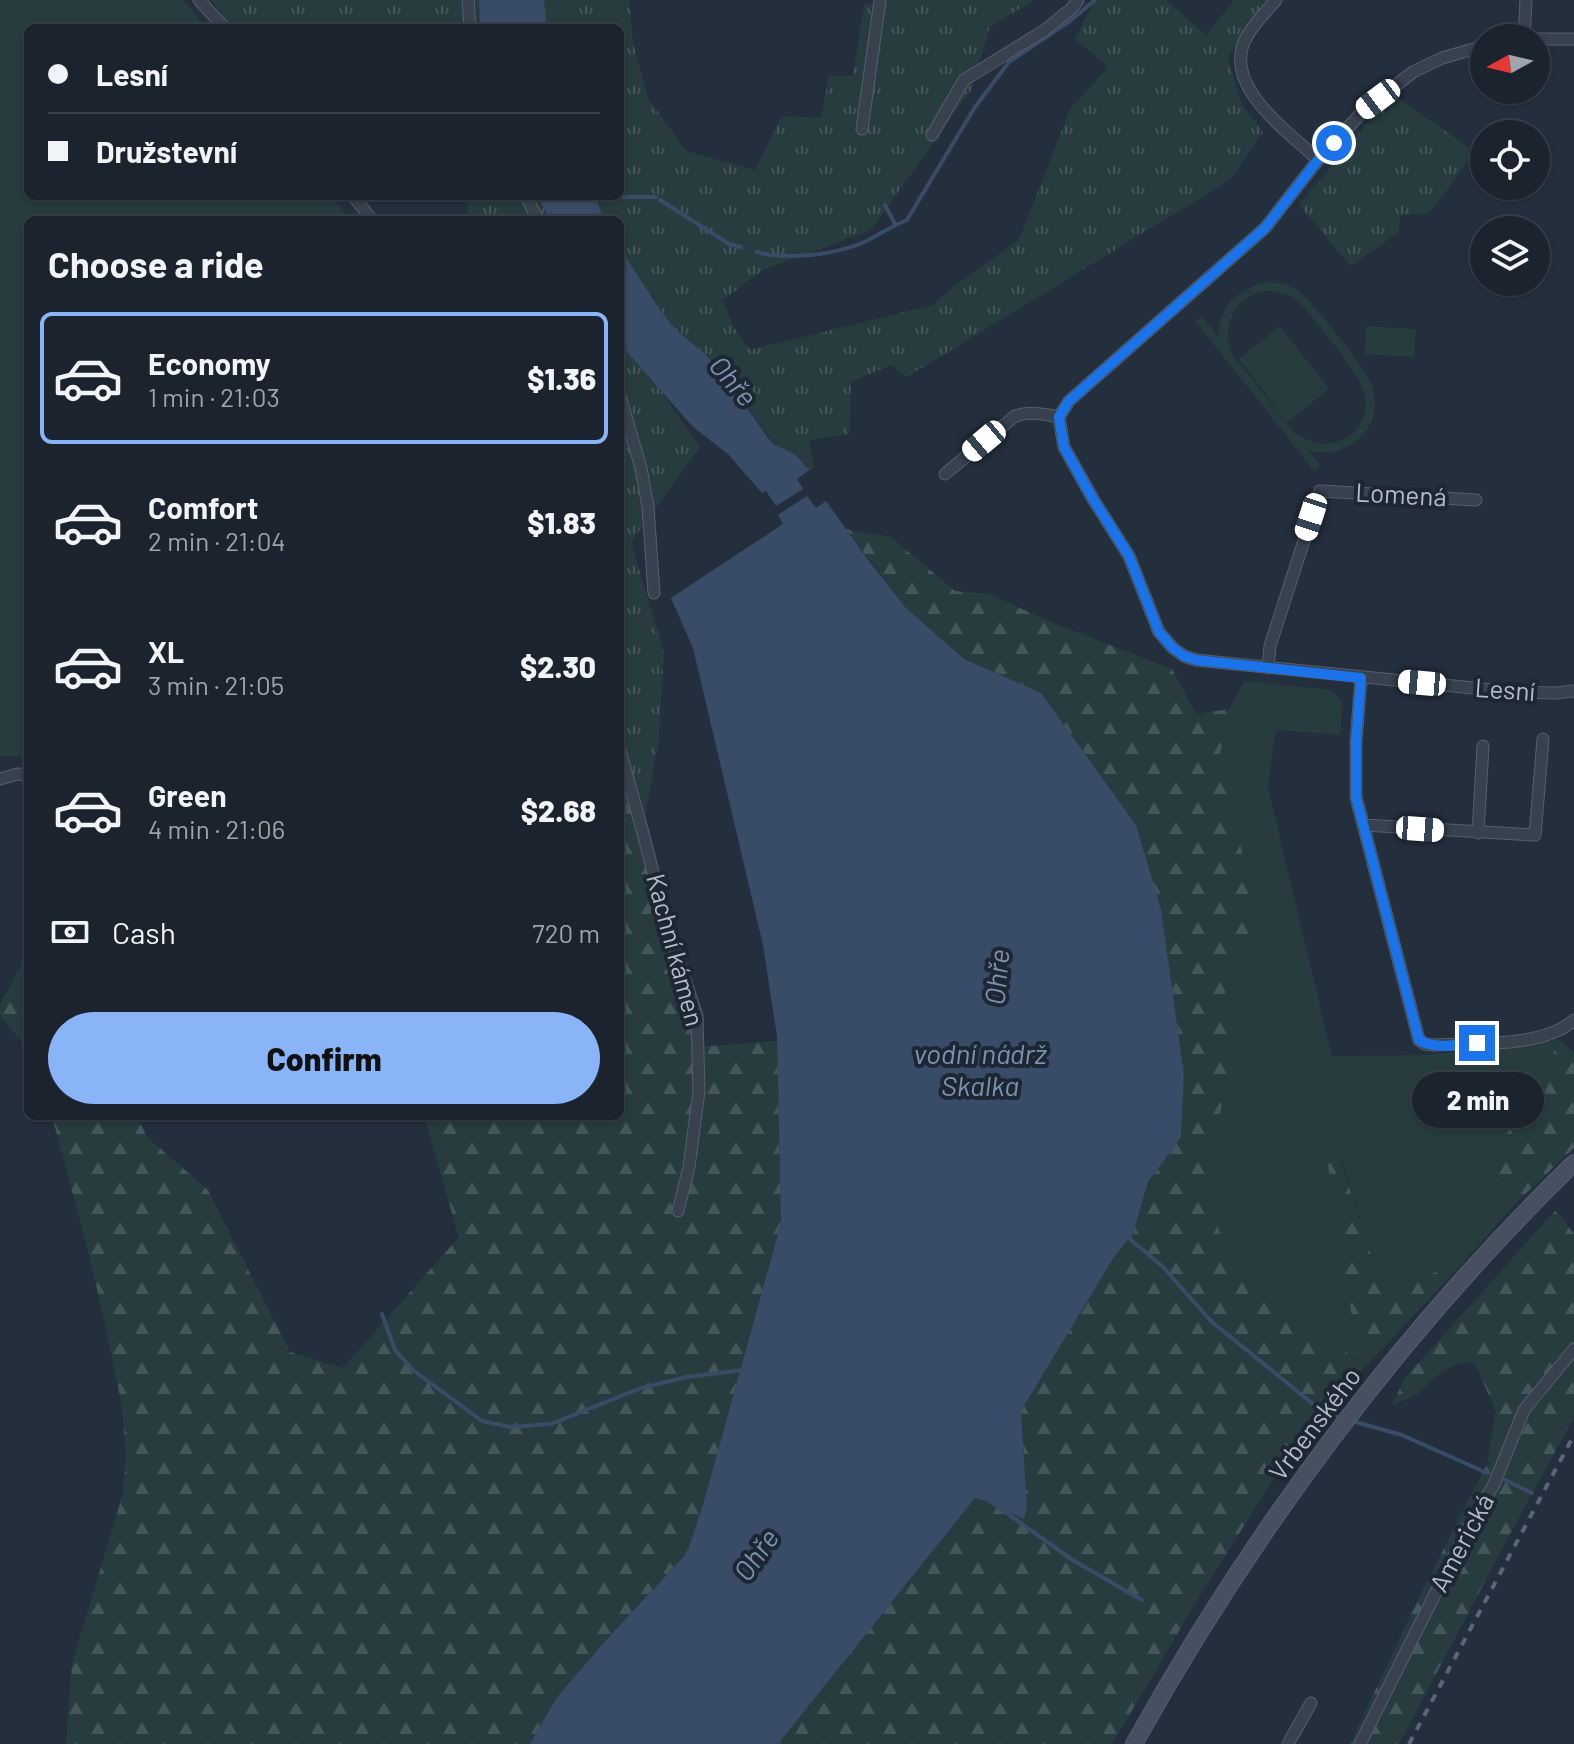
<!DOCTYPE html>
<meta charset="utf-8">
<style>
body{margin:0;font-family:Barlow,sans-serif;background:#282f3a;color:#f1f3f6;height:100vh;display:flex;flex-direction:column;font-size:30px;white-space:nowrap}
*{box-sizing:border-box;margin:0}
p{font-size:26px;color:#a0a4aa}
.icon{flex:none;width:44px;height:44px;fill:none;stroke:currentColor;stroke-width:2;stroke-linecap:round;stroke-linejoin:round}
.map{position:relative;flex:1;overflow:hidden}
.details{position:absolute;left:24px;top:216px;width:600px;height:904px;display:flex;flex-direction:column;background:#1b232e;border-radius:12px;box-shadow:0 2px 6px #0004,0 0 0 2px #39404a}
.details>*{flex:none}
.top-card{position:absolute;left:24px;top:24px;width:600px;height:176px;border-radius:12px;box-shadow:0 2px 6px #0004,0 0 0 2px #39404a;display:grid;align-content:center;height:176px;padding:0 24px;background:#1b232e}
.needle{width:52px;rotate:262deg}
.controls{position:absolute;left:1470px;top:24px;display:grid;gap:16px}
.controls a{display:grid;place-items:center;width:80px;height:80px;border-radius:50%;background:#1b232e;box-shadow:0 2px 6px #0004,0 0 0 2px #39404a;font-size:40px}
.end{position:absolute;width:36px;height:36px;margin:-18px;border:10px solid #1a73e8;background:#fff;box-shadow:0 0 0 4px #fff}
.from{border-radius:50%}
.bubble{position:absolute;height:56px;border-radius:28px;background:#1b232e;box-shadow:0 2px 6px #0004,0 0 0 2px #39404a;font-size:26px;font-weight:800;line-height:56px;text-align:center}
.car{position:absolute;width:24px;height:48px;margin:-24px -12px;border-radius:10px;box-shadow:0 0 6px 2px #0007;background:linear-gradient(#fff 24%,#345 0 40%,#fff 0 76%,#345 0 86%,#fff 0)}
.top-card b{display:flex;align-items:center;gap:28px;height:76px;font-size:30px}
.top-card b+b{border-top:2px solid #39404a}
.top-card i{width:20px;height:20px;background:#f1f3f6}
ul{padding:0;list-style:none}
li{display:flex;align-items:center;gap:24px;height:132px;margin:0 16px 12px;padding:0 8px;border:4px solid transparent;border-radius:12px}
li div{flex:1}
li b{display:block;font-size:30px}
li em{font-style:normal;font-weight:800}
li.current{border-color:#8ab4f8}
li>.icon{width:72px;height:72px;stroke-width:1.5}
h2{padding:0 24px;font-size:36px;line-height:96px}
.pay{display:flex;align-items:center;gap:20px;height:88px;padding:0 24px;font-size:30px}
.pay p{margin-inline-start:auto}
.cta{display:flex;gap:16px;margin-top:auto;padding:16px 24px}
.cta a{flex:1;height:92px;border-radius:48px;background:#8ab4f8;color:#111;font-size:32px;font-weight:800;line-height:92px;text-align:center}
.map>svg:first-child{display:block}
</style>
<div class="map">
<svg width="1574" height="1744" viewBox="0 0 1574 1744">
<defs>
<pattern id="forest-firs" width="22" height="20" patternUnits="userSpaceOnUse" patternTransform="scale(2)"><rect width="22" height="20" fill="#263c3f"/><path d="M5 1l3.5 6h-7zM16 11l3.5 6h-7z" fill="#435659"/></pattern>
<pattern id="park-tufts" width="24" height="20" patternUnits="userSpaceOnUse" patternTransform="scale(2)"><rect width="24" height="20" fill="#263c3f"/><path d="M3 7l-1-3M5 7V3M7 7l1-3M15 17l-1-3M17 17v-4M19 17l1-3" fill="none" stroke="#435659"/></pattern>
</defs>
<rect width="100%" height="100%" fill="#242f3e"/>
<path fill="#263c3f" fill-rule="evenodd" d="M 0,0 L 183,0 L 207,28 L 28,28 L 28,196 L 330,196 L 350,220 L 28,220 L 28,757 L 0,756 Z
M 1264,283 C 1275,282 1285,283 1295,289 C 1309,296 1367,370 1372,385 C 1386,427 1349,460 1309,451 L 1320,466 L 1314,471 L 1195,321 L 1202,316 L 1218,337 C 1219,308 1236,289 1264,283 ZM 1265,291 C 1276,291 1286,293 1295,299 C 1308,309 1363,379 1365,394 C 1372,437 1327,457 1295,433 L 1232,354 C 1221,325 1234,298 1265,291 Z
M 1280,326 L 1329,389 L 1287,422 L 1239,359 Z
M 1366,326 L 1416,329 L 1414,357 L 1365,354 Z
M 1244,681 L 1332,690 L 1343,703 L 1340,735 L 1276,730 L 1268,787 L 1332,1056 L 1426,1055 L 1561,1040 L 1488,1166 L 1521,1198 L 1448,1279 L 1426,1267 L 1384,1295 L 1341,1158 L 1359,1363 L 1239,1269 L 1218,1228 L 1211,1174 L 1229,1057 L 1225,991 L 1255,940 L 1219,760 L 1229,709 Z"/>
<path fill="url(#forest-firs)" d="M 846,529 L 891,537 L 955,591 L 989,594 L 1058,625 L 1172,669 L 1196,714 L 1229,709 L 1219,760 L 1250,883 L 1255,940 L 1225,991 L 1229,1057 L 1211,1174 L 1218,1228 L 1239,1269 L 1359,1362 L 1328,1164 L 1340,1158 L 1384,1295 L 1426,1267 L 1448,1279 L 1301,1435 L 1198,1599 L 1112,1744 L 778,1744 L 975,1498 C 993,1502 1007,1512 1024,1519 L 1027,1507 L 1021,1411 L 1114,1257 L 1133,1234 L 1148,1182 L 1181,1137 L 1184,1074 L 1161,909 L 1136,825 L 1041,693 L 964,659 L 906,608 Z
M 620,743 L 644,822 L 691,1015 L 697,1047 L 777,1041 L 781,1223 L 704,1501 L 687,1553 L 607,1639 L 557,1697 L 530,1744 L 66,1744 L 72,1664 L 123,1493 L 126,1455 L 122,1407 L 108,1338 L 89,1254 L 52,1116 L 137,1116 L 147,1137 L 208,1190 L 290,1352 L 343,1368 L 459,1237 L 424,1116 L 620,1116 Z
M 23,961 L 28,964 L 28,1049 L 0,1016 L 0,1005 Z
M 1561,1040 L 1574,1054 L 1574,1148 L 1521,1198 L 1488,1166 Z
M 1556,1210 L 1574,1234 L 1574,1417 L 1510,1534 L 1399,1744 L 1350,1744 L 1423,1589 L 1487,1464 L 1496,1411 L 1474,1362 L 1459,1363 L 1441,1372 L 1418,1394 L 1392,1405 L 1405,1378 Z"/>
<path fill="url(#park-tufts)" d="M 211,0 L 479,0 L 480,28 L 233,28 Z
M 544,0 L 629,0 L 633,43 L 648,98 L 686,151 L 755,170 L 782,116 L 821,118 L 829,75 L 853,76 L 864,3 L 882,6 L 884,0 L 1034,0 L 990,27 L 971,90 L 871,230 L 763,270 L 723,300 L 733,326 L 750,350 L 933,305 L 949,290 L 1019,240 L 1070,109 L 1109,67 L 1075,39 L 1095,0 L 1166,0 L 1206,35 L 1234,0 L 1268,0 L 1228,57 L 1241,103 L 1263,132 L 1231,179 L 907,377 L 891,365 L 851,382 L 849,434 L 809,440 L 814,468 L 808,471 L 794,454 L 776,447 L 722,372 L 705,353 L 676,330 L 660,310 L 620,248 L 620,220 L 604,220 L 595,196 L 620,196 L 620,28 L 547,28 Z
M 1393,99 L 1401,100 L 1468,147 L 1468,161 L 1433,209 L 1423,214 L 1403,215 L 1400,217 L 1399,232 L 1351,266 L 1299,205 L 1380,108 Z
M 466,196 L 537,196 L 550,220 L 466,220 L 469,202 Z
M 620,344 L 662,392 L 700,447 L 631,542 L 664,653 L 659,738 L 644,822 L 620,743 Z"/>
<path fill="#394c67" d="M 479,0 L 544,0 L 547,28 L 480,28 Z
M 537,196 L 595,196 L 604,220 L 550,220 Z
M 620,248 L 660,310 L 676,330 L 704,353 L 722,372 L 771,442 C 778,450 787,449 795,455 C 800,458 804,465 808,471 L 797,479 L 803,489 L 776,506 L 766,491 L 762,493 L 728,454 L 693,427 L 620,344 Z
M 807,496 L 816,508 L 826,501 L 869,561 L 906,608 L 964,659 L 1041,693 L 1136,825 L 1161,909 L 1184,1074 L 1181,1137 L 1148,1182 L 1133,1234 L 1114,1257 L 1021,1411 L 1027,1507 L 1024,1519 C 1007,1512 993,1502 975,1498 L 778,1744 L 530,1744 L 557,1697 L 607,1639 L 687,1553 L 704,1501 L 781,1223 L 777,1036 L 763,945 L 693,648 L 671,598 L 783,524 L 778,515 Z"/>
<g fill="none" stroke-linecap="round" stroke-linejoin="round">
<path stroke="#394c67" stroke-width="4" d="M 591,197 L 656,197
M 660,200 L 729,244 L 741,247
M 885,205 L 895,224
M 757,252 C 785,260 834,255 862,243 C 878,236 891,226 907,220 L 975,107 L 1009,62 L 1070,21 L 1095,0
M 1127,1234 L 1131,1240 L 1163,1267 L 1211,1321 L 1324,1413 L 1343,1418
M 382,1314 L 395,1350 L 413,1370 L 482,1421 L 510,1427 L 551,1424 L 641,1388 L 687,1377 L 743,1370
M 1352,1421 L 1402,1435 L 1487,1473
M 1505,1480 L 1532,1493
M 990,1501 L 1071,1559 L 1142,1600"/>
<defs>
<path id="street" d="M 199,0 L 225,28
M 468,0 L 470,28
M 1276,0 C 1266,12 1252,25 1245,40 C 1223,87 1288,131 1318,160
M 1524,38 L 1526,0
M 1536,39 L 1574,39
M 1484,46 L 1442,58 L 1413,72 L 1365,109 L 1318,160 L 1265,228 L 1069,401 L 1059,417 L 1064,447 L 1093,499 L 1129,556 L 1159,632 L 1173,648 L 1184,656 L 1196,660 L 1513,692 L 1556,693 L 1574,691
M 862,129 L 880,0
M 932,135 L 964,80 L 1045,30 L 1072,8 L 1078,0
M 353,196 L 372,220
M 526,196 L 538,220
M 620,396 L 641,468 L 648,507 L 654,593
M 945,474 L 1015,416 C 1030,411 1044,414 1059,417
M 1268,668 L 1270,646 L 1320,491 L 1476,500
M 1361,678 L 1356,742 L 1356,797 L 1419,1040 L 1425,1044 L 1433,1045 C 1473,1043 1543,1048 1574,1020
M 620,750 L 643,833 L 664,915 L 697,1016 L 699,1091 L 689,1167 L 678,1211
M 0,779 L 18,774 L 28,775
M 1363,825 L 1535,835 L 1543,739
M 1478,833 L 1483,746
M 1288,1744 L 1311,1703
M 1360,1744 L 1467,1530 L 1494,1484 L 1524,1410 L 1574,1349"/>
<path id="secondary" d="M 1134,1744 C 1251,1533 1401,1331 1574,1163"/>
</defs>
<use href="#street" stroke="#565f6c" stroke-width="13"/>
<use href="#secondary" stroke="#565f6c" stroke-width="18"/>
<use href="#street" stroke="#38414e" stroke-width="11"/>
<use href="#secondary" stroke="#465061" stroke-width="16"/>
<path stroke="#5a6575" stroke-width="4" stroke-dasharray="8 8" stroke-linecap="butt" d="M 1409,1744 L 1574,1435"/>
</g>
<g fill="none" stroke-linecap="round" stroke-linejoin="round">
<path stroke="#1a73e8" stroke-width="10" d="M 1334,143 L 1318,160 L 1265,228 L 1069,401 L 1059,417 L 1064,447 L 1093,499 L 1129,556 L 1159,632 L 1173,648 L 1184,656 L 1196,660 L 1361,678 L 1356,742 L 1356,797 L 1419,1040 C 1434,1050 1459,1044 1477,1043"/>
</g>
<g text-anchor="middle" stroke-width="8" stroke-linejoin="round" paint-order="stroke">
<g font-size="26" fill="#b4bcc9" stroke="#1d2633">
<text transform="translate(1401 495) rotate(3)" y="9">Lomená</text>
<text transform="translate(1505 690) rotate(4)" y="9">Lesní</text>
<text transform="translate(675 950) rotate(75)" y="9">Kachní kámen</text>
<text transform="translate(1315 1424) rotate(-53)" y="9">Vrbenského</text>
<text transform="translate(1462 1543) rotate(-62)" y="9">Americká</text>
</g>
<g font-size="28" font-style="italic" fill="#7c92b1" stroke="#1d2633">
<text transform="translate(733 381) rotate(49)" y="10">Ohře</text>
<text transform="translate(997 977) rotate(-85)" y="10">Ohře</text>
<text x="980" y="1064">vodní nádrž<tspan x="980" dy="32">Skalka</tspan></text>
<text transform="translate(756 1555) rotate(-55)" y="10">Ohře</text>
</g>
</g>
</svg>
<div class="controls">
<a><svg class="needle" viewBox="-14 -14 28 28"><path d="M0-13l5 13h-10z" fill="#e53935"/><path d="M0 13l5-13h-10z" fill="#a0a4aa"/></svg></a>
<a><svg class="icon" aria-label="locate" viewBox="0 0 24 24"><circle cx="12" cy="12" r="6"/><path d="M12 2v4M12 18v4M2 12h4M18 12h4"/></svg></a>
<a><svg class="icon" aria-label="layers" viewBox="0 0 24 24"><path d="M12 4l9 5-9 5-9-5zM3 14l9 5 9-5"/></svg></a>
</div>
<i class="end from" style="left:1334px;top:143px"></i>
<i class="end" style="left:1477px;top:1043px"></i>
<div class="bubble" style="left:1412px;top:1072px;width:132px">2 min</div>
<i class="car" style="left:1378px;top:99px;rotate:233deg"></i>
<i class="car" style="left:984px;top:441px;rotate:230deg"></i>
<i class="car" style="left:1311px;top:517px;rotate:198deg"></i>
<i class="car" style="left:1422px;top:683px;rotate:275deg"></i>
<i class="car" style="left:1420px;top:829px;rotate:94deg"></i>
<div class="top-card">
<b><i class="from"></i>Lesní</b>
<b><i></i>Družstevní</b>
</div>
<section class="details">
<h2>Choose a ride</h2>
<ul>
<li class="current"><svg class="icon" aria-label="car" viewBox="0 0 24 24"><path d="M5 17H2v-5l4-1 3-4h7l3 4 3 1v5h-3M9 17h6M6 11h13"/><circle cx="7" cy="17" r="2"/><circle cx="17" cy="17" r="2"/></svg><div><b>Economy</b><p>1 min · 21:03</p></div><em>$1.36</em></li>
<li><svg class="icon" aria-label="car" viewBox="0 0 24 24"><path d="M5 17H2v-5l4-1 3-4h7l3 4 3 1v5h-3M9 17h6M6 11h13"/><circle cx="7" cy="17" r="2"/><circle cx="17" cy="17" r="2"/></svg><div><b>Comfort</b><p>2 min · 21:04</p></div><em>$1.83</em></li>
<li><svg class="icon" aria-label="car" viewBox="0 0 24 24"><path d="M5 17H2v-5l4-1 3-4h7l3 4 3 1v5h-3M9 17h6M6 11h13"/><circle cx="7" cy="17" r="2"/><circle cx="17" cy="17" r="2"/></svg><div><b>XL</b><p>3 min · 21:05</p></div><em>$2.30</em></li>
<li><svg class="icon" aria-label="car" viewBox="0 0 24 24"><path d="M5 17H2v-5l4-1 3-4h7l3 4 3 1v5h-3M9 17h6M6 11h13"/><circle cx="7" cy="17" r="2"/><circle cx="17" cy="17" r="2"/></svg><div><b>Green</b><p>4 min · 21:06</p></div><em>$2.68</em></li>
</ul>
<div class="pay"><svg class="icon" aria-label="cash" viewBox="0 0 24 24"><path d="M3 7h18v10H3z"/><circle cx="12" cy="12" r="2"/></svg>Cash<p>720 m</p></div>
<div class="cta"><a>Confirm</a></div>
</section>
</div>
